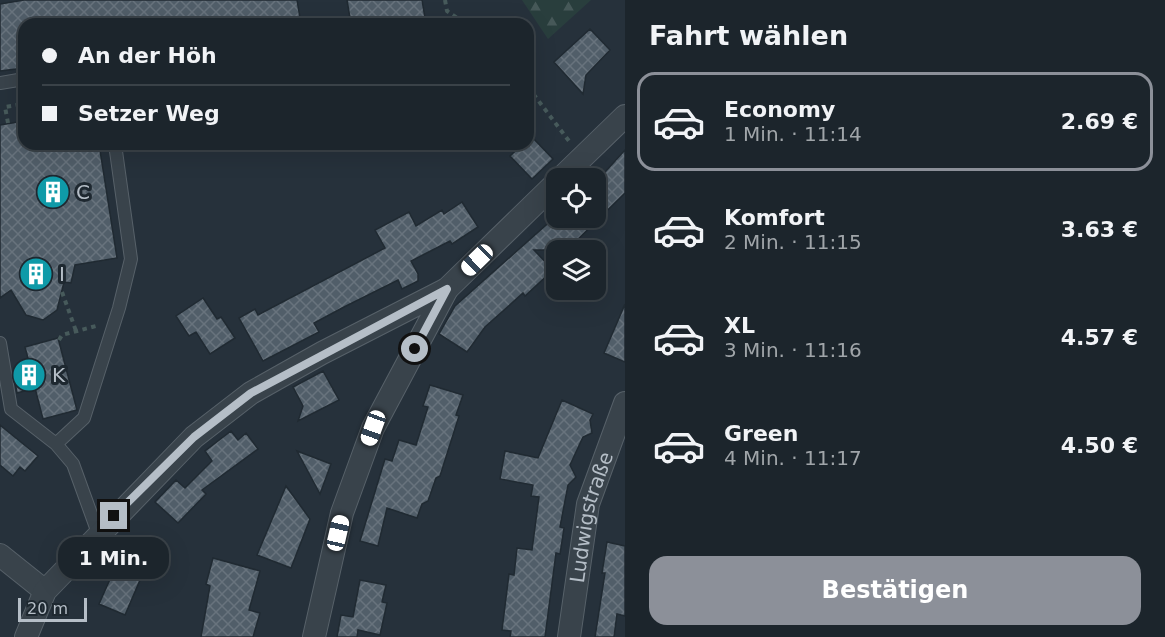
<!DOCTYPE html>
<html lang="de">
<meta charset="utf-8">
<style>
body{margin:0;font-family:"DejaVu Sans",sans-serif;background:#293138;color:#f1f3f6;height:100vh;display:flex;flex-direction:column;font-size:22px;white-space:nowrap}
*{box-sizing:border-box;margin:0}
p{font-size:20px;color:#a0a5a9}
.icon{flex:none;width:33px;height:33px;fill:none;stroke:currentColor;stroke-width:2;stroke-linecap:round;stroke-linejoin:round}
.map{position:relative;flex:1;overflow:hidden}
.panel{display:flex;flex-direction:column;background:#1c252c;width:540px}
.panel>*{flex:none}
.guide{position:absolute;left:18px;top:18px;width:516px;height:132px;border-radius:18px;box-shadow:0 6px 24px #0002,0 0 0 2px #3a4248;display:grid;align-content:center;height:132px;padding:0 24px;background:#1c252c}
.buttons{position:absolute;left:546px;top:168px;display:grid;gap:12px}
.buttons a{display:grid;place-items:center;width:60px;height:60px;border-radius:12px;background:#1c252c;box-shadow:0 6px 24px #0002,0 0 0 2px #3a4248;font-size:30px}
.scale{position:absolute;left:18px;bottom:15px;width:69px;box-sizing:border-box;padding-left:6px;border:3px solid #b5bec7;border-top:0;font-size:16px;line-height:21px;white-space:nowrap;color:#b5bec7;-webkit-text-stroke:4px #1e2830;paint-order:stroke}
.end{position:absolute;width:27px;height:27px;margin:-14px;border:8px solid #b5bec7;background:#111;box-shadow:0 0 0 3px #111}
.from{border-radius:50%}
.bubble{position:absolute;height:42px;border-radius:18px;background:#1c252c;box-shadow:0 6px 24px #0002,0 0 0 2px #3a4248;font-size:20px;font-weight:800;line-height:42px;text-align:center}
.car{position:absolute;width:18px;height:36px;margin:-18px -9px;border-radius:8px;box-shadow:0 0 4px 2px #0007;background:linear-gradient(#fff 24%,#345 0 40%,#fff 0 76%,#345 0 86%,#fff 0)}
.guide b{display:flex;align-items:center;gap:21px;height:57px;font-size:22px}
.guide b+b{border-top:2px solid #3a4248}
.guide i{width:15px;height:15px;background:#f1f3f6}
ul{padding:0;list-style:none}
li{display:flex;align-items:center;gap:18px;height:99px;margin:0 12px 9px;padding:0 12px;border:3px solid transparent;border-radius:18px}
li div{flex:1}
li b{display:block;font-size:22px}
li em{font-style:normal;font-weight:800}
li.on{border-color:#8c9099}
li>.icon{width:54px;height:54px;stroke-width:1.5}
h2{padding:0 24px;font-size:27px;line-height:72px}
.cta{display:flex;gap:12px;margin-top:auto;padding:12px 24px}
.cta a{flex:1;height:69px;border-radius:18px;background:#8c9099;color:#fff;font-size:24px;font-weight:800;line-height:69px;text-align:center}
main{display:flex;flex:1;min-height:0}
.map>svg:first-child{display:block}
</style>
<main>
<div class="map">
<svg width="625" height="637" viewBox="0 0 625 637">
<defs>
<pattern id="forest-firs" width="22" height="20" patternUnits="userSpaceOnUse" patternTransform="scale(1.5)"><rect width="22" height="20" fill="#293e3d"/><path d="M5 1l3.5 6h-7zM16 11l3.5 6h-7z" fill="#465858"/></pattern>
<pattern id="building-cross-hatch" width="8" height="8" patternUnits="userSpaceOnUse" patternTransform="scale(1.5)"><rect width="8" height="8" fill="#515e69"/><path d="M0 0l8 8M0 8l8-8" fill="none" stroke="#68737d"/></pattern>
</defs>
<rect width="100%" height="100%" fill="#26313b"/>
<path fill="url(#forest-firs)" d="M 522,0 L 591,0 L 548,39 Z"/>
<path fill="url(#building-cross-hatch)" stroke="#202a32" stroke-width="1.5" d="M 24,0 L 297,0 L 301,24 L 24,24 L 24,68 L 0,71 L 0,4 Z
M 347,0 L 422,0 L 426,24 L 351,24 Z
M 590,29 L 610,50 L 586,75 L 583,94 L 554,62 Z
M 24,121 L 24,144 L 99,144 L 117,258 L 75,265 L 71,283 L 64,282 L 57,310 L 43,320 L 26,315 L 11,290 L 0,298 L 0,125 Z
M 531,136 L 553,159 L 532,179 L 510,156 L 523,144 L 528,144 Z
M 625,150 L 625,193 L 567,250 L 534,250 L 553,270 L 525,296 L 523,293 L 485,327 L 467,352 L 439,334 L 455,306 L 554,218 L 596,218 L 596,182 Z
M 462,202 L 478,227 L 452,244 L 450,241 L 411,261 L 418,274 L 418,281 L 402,289 L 398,280 L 344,307 L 314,323 L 319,332 L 263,361 L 239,318 L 255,309 L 258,315 L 385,248 L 375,230 L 409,212 L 416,226 L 442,210 L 444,214 Z
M 203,298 L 217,319 L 221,317 L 235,338 L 210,354 L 196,332 L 189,336 L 176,316 Z
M 625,304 L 625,362 L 604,353 Z
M 58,338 L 77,410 L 43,419 L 35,388 L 17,393 L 13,371 L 30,366 L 25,347 Z
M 323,371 L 339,400 L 298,421 L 303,406 L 293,387 Z
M 430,385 L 463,395 L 456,415 L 459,416 L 440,476 L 436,478 L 428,501 L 422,504 L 417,518 L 387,508 L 378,546 L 360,541 L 385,459 L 392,461 L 399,440 L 416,445 L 428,407 L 423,406 Z
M 562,400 L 593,414 L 590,420 L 592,433 L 583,437 L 570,465 L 576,477 L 568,485 L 560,527 L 564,528 L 560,554 L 556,553 L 545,637 L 510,637 L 511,631 L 502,630 L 509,574 L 514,575 L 517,548 L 532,550 L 539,497 L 531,496 L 533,485 L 500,479 L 505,451 L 538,458 Z
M 0,425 L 38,456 L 25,471 L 20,467 L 13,476 L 0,465 Z
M 231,431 L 238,440 L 246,433 L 258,449 L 202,490 L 206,494 L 178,523 L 155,502 L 176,480 L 185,488 L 212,461 L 205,451 Z
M 297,451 L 331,464 L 320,494 Z
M 286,486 L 310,519 L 291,568 L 257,555 Z
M 607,542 L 625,546 L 625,616 L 617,614 L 614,637 L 595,637 L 605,573 L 602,573 Z
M 213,558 L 260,571 L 249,610 L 260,613 L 253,637 L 201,637 L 210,586 L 206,584 Z
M 115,568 L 140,580 L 125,615 L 99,604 Z
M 360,580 L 386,585 L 382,602 L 387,603 L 380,635 L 358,630 L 357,637 L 337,637 L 341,615 L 353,617 Z"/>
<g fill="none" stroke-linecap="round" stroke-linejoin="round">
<defs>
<path id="service" d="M 0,83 L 24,79
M 0,343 L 11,409 L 56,444
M 98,533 L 73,464 L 56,444 L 84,418 L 119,308 L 131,259 L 115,144"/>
<g id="minor">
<path d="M 561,178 L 625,116"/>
<path d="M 0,555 L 45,591"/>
<path d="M 26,637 L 45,591 L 194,437 L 251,393 L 322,353 L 447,289 L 556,183"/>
<path d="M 314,637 L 342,513 L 373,428 L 447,289"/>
<path id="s1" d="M 569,637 L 588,504 L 625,403"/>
</g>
</defs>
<use href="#service" stroke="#576169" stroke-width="14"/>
<use href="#minor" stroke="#576169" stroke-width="24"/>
<path stroke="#475a5b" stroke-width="4" stroke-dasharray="4.5 4.5" stroke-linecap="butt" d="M 445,0 L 447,11 L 466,24
M 528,87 L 569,141
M 8,123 L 5,107 L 24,104
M 62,292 L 76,331
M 59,340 L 62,335 L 96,326"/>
<use href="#service" stroke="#39434b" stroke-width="12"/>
<use href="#minor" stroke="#39434b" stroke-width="22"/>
</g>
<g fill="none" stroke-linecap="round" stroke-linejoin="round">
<path stroke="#b5bec7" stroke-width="8" d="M 114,516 L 194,437 L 251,393 L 447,289 L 415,349"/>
</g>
<defs>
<symbol id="building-disc" viewBox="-11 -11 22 22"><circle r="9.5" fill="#0f9aa8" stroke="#1e2830"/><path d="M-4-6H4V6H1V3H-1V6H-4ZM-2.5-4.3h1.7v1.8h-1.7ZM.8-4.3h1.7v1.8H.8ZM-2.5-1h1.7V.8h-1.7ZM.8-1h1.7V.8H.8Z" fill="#fff"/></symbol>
</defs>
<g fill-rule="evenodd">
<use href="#building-disc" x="34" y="173" width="38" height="38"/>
<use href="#building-disc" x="17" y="255" width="38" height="38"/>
<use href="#building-disc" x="10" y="356" width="38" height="38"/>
</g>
<g text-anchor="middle" stroke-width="6" stroke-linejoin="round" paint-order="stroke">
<g font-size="20" fill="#b5bec7" stroke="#1e2830" text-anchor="start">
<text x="76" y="199">C</text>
<text x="59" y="281">I</text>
<text x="52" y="382">K</text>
</g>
<g font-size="20" fill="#b5bec7" stroke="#1e2830">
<text dy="7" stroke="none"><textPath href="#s1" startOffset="122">Ludwigstraße</textPath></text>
</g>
</g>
</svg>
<div class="buttons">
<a><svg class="icon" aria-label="locate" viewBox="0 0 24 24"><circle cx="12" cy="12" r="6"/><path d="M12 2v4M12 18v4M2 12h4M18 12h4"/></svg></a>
<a><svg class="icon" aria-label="layers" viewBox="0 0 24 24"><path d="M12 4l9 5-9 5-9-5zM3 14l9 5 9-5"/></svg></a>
</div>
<div class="scale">20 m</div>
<i class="end from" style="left:415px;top:349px"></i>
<i class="end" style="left:114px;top:516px"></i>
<div class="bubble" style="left:58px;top:537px;width:111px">1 Min.</div>
<i class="car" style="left:477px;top:260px;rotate:226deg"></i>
<i class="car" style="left:373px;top:428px;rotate:200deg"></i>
<i class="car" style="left:338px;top:533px;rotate:13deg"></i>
<div class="guide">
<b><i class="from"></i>An der Höh</b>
<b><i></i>Setzer Weg</b>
</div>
</div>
<section class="panel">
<h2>Fahrt wählen</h2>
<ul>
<li class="on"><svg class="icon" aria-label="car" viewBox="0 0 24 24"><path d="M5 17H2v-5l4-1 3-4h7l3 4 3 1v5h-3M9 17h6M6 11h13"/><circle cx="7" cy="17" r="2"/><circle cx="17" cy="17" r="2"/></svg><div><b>Economy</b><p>1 Min. · 11:14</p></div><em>2.69 €</em></li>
<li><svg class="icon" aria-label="car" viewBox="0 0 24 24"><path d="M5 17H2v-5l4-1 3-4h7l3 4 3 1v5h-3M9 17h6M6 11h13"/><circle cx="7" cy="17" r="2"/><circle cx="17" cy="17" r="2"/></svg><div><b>Komfort</b><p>2 Min. · 11:15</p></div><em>3.63 €</em></li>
<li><svg class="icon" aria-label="car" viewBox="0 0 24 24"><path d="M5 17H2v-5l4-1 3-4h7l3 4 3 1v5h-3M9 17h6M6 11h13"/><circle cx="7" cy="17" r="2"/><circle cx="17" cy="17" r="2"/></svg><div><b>XL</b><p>3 Min. · 11:16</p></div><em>4.57 €</em></li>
<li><svg class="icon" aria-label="car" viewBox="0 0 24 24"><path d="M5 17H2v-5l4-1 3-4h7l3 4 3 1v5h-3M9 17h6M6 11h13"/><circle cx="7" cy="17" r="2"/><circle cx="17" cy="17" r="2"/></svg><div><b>Green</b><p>4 Min. · 11:17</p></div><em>4.50 €</em></li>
</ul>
<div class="cta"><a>Bestätigen</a></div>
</section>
</main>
